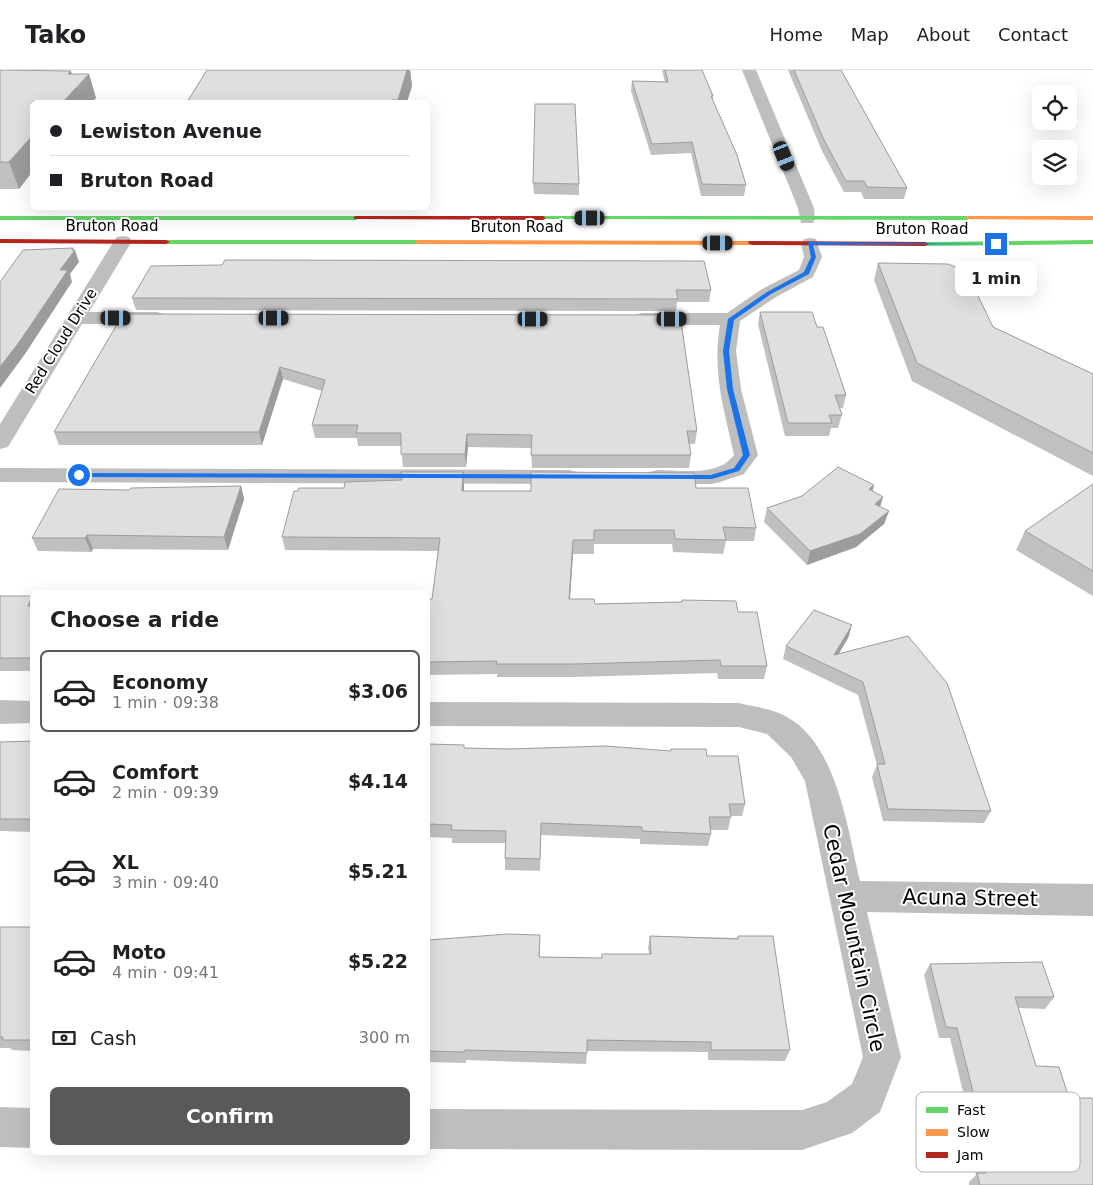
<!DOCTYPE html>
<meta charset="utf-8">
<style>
body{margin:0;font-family:"DejaVu Sans",sans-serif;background:#f6f6f6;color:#202124;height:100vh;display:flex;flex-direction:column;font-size:19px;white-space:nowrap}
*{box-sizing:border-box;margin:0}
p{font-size:16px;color:#757577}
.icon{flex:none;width:28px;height:28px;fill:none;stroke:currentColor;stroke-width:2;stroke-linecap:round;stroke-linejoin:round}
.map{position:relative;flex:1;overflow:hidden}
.panel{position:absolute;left:30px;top:520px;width:400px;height:565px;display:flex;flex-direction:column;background:#fff;border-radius:8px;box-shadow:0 5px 20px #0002}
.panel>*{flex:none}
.guide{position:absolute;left:30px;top:30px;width:400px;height:110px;border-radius:8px;box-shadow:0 5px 20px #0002;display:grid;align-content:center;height:110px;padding:0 20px;background:#fff}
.fabs{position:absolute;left:1032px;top:15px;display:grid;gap:10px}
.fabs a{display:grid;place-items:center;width:45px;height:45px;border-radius:8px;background:#fff;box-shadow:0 5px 20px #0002;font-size:25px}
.end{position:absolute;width:22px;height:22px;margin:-11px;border:6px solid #1a73e8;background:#fff;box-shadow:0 0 0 2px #fff}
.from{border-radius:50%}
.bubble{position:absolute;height:35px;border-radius:8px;background:#fff;box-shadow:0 5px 20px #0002;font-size:16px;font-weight:700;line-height:35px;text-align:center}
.car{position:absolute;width:15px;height:30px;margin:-15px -8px;border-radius:6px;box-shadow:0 0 4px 1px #0007;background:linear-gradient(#222 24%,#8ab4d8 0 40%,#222 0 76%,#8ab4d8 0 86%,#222 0)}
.guide b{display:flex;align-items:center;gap:18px;height:48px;font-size:19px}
.guide b+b{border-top:1px solid #e0e0e0}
.guide i{width:12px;height:12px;background:#202124}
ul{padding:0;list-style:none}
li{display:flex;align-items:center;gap:15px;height:82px;margin:0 10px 8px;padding:0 10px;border:2px solid transparent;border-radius:8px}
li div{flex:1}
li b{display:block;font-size:19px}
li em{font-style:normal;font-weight:700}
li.selected{border-color:#595959}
li>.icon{width:45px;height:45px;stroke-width:1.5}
h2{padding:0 20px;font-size:22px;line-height:60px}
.pay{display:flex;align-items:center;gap:12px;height:55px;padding:0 20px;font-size:19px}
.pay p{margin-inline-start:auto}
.button{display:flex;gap:10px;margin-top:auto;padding:10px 20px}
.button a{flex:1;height:58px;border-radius:8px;background:#595959;color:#fff;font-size:20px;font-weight:700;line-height:58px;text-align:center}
header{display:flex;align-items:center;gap:30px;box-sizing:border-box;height:70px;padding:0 25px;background:#fff;border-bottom:1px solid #e0e0e0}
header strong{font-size:24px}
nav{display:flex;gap:28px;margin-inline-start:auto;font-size:18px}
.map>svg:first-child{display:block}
</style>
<header>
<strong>Tako</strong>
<nav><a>Home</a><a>Map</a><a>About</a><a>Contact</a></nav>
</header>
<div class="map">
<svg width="1093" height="1115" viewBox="0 0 1093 1115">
<rect width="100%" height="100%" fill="#fff"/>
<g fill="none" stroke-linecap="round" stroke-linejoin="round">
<path fill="#bebebe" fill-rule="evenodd" d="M 742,0 L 756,0 L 814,138 L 815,149 L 813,153 L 801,153 L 798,138 Z
M 123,166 L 129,167 L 132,171 L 89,242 L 157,242 L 164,244 L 167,248 L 164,252 L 157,254 L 82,254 L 11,372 L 8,377 L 0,379 L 0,354 L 114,171 L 117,167 Z
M 810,168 L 816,169 L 822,187 L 813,207 L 776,227 L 740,251 L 736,281 L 741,319 L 758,385 L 744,404 L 720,412 L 712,414 L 657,414 L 649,412 L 645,407 L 649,402 L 657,400 C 682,400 718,407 734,385 C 724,339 712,303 720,255 L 642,255 L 635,253 L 632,249 L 635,245 L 642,243 L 727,243 L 762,219 L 799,200 L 804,187 L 801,173 L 804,169 Z
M 0,398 L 569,400 L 577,402 L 581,407 L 577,412 L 569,414 L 0,412 Z
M 0,630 L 32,631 L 32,653 L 0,654 Z
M 428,632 L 739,633 C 754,637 774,639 787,647 C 837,674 848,761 860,811 L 1093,814 L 1093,846 L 867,842 L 901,987 L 880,1042 L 852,1063 L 802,1080 L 428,1079 L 428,1039 L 802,1040 L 827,1032 L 852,1014 L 863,987 L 805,711 L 791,687 L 767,664 L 739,657 L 428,656 Z
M 0,1037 L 32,1038 L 32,1078 L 0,1077 Z"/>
<path fill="#63d668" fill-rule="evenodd" d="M 0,146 L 356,146 L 359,148 L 356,150 L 0,150 Z
M 543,146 L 967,146 L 970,148 L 967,150 L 541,149 L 541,147 Z
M 163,170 L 419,170 L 423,172 L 419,174 L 166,174 L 162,172 Z
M 1093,170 L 1093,174 L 925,176 L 921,174 L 925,172 Z"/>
<path fill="#ff974d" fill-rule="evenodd" d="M 967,146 L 1093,146 L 1093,150 L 965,149 L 965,147 Z
M 416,170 L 752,171 L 756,173 L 752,175 L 419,174 L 416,174 Z"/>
<path fill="#b3261e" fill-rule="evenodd" d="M 356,146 L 543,146 L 546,148 L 543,150 L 354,149 L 354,147 Z
M 0,169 L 166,170 L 170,172 L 166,174 L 0,173 Z
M 749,171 L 925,172 L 929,174 L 925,176 L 752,175 L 748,173 Z"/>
</g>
<path fill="#c0c0c0" d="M 0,0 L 72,4 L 89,4 L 96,28 L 92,32 L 32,32 L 32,102 L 19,119 L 0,119 Z
M 207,0 L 410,0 L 412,16 L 407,32 L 187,32 Z
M 662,0 L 702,0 L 713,26 L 713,31 L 746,115 L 744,126 L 701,126 L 691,83 L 651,85 L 631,21 L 632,11 L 665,12 Z
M 788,0 L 841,0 L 907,118 L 904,129 L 864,129 L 861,122 L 844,122 L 822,81 Z
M 533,113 L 579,114 L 579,125 L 534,124 Z
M 878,193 L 993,257 L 1093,304 L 1093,406 L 912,311 L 874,210 Z
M 151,196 L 711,220 L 709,232 L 677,232 L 676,241 L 136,240 L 132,228 Z
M 760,242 L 817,257 L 846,325 L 843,338 L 839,338 L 842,345 L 838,358 L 831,358 L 829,366 L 785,366 L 758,254 Z
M 123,244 L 697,361 L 695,374 L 689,374 L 691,385 L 689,398 L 532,398 L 531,378 L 468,377 L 466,397 L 403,397 L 401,376 L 358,376 L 357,368 L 315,368 L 312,355 L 322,321 L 283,309 L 262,375 L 59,375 L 54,362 Z
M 463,402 L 464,421 L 531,421 L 696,418 L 756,458 L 754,471 L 726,471 L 723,484 L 673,482 L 672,474 L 594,474 L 594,484 L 573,484 L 570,529 L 595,534 L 681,532 L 682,530 L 738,542 L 767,596 L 764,609 L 718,609 L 717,603 L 573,607 L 497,607 L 497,604 L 428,605 L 428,529 L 432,529 L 438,481 L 285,480 L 282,467 L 344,418 Z
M 1093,414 L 1093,526 L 1016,480 L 1025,461 Z
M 874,415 L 872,421 L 883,427 L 880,437 L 889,441 L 884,454 L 856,477 L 807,495 L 764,452 L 767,438 Z
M 241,416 L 244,429 L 228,480 L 93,479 L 91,482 L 38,481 L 32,468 L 129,420 Z
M 0,526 L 32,526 L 32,601 L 0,601 Z
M 852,555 L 848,568 L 839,584 L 991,741 L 984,753 L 883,751 L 872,707 L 877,695 L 858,625 L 783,589 L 786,576 Z
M 32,671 L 32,762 L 0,761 L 0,672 Z
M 428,674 L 464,678 L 670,681 L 671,679 L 707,686 L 745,734 L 742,746 L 731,746 L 728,760 L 710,760 L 711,764 L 708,776 L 640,774 L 640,769 L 541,765 L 540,801 L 505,800 L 505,788 L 506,773 L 452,773 L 452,768 L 428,767 Z
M 0,857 L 32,857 L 32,981 L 12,980 L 10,978 L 0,978 Z
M 650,866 L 737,868 L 738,866 L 790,980 L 785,991 L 708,990 L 708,982 L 587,981 L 586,994 L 466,990 L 466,993 L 428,992 L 428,870 L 540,877 L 540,887 L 601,888 L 602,884 L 649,884 L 648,878 Z
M 930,894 L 1054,927 L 1045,939 L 1018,938 L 1036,996 L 1093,1115 L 969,1115 L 969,1112 L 976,1105 L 971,1082 L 976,1076 L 950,968 L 939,968 L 924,905 Z"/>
<path fill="#9c9c9c" d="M 407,0 L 410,0 L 412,16 L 407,32 L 398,32 L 398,30 Z
M 71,1 L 77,18 L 89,4 L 96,28 L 92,32 L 63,32 L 68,4 Z
M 32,66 L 32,102 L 19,119 L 9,92 Z
M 73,178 L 74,181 L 75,180 L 79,192 L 70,204 L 72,212 L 25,284 L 0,318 L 0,297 Z
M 280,297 L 283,309 L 262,375 L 259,362 Z
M 467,364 L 468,377 L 466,397 L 465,384 Z
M 463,402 L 464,415 L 463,434 L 462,421 Z
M 874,415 L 871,428 L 869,419 Z
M 241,416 L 244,429 L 228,480 L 224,467 Z
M 883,427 L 879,440 L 875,434 Z
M 889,441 L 884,454 L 856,477 L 807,495 L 810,481 Z
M 87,465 L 93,479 L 91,482 L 85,468 Z
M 573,470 L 573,484 L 569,542 L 569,529 Z
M 32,526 L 32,546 L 28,536 Z
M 852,555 L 848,568 L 830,598 L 834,585 Z"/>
<path fill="#dfdfdf" stroke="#9c9c9c" d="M 0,0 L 71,1 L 68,4 L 89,4 L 63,32 L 32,32 L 32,66 L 9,92 L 0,92 Z
M 207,0 L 407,0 L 398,30 L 391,30 L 390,32 L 187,32 Z
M 665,0 L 702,0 L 713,26 L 711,26 L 737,85 L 746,115 L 702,114 L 692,72 L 652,74 L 632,11 L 668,12 Z
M 794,0 L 841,0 L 907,118 L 867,117 L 864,111 L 846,111 L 824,70 Z
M 535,34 L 575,34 L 579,114 L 533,113 Z
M 73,178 L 72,180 L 75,180 L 60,200 L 68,200 L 20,271 L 0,297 L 0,212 L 23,180 Z
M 225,190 L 704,191 L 711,220 L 676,220 L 678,229 L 132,228 L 151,196 L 222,195 Z
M 878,193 L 948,194 L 966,201 L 993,257 L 1093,304 L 1093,383 L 917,293 Z
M 760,242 L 812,242 L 817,257 L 823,257 L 846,325 L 835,325 L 842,345 L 829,345 L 832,353 L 788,353 Z
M 123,244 L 680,245 L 697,361 L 687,361 L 691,385 L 531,385 L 532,365 L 467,364 L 465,384 L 401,384 L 401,363 L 356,363 L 358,355 L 312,355 L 325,310 L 280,297 L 259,362 L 54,362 Z
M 838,397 L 874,415 L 869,419 L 883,427 L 875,434 L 889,441 L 860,464 L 810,481 L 767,438 L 802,426 Z
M 401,402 L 463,402 L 462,421 L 531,421 L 531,402 L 694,403 L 696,418 L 748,418 L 756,458 L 723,457 L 726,470 L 675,469 L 674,460 L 594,460 L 594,470 L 573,470 L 569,529 L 594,529 L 595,534 L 682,532 L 682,530 L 736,531 L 738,542 L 757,542 L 767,596 L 721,596 L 720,590 L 574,594 L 496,594 L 497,591 L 428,592 L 428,529 L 432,529 L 440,468 L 282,467 L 294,421 L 298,421 L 299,418 L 344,418 L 345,412 L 402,410 Z
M 1093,414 L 1093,501 L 1025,461 Z
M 241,416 L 224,467 L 87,465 L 85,468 L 32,468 L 59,419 L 129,420 L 131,418 Z
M 0,526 L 32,526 L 28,536 L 32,536 L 32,588 L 0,588 Z
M 814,540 L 852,555 L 834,585 L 908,566 L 947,613 L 991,741 L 888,739 L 877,694 L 885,694 L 863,612 L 786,576 Z
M 32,671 L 32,749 L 0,749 L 0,672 Z
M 428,674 L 464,675 L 464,678 L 509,679 L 605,676 L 671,681 L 671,679 L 706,679 L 707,686 L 738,686 L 745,734 L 729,734 L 731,747 L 709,747 L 711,764 L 642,761 L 642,757 L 541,753 L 540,789 L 505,788 L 506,761 L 451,760 L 452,755 L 428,754 Z
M 0,857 L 32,857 L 32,970 L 2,970 L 3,967 L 0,967 Z
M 508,864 L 540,865 L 539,887 L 602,888 L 602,884 L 651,884 L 650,866 L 738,869 L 738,866 L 773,866 L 790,980 L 711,980 L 711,972 L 587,970 L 587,983 L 465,980 L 464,982 L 428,981 L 428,870 Z
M 1042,892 L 1054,927 L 1015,927 L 1036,996 L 1059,997 L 1069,1028 L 1092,1028 L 1093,1030 L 1093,1115 L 980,1115 L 977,1103 L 986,1103 L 979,1072 L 986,1073 L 957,958 L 946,957 L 930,894 Z"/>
<path fill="#1a73e8" d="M 808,172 L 998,174 L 813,175 L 816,187 L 809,204 L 771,224 L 734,250 L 729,281 L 733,319 L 750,385 L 739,401 L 712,409 L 79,407 L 76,405 L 79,403 L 711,405 L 734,398 L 743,385 L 727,319 L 723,281 L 728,249 L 767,222 L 804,202 L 811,187 Z"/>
<g text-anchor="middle" stroke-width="4" stroke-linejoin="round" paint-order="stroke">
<g font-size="15" fill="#000" stroke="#fff">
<text x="112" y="161">Bruton Road</text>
<text x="517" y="162">Bruton Road</text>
<text x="922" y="164">Bruton Road</text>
<text transform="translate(61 271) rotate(-58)" y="5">Red Cloud Drive</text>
</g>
<g font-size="21" fill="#000" stroke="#fff">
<text transform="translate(970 828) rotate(1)" y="7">Acuna Street</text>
<text transform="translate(854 868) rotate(78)" y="7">Cedar Mountain Circle</text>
</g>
</g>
<rect x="916" y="1022" width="164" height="80" rx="8" fill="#fff" stroke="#b2b2b2" stroke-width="1"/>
<rect x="926" y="1037" width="22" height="6" fill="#63d668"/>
<rect x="926" y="1059" width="22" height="7" fill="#ff974d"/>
<rect x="926" y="1082" width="22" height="6" fill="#b3261e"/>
<g font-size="14" fill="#000">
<text x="957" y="1045">Fast</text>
<text x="957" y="1067">Slow</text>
<text x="957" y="1090">Jam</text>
</g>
</svg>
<div class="fabs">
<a><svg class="icon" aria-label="locate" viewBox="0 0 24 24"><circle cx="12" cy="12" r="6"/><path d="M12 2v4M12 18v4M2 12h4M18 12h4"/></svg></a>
<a><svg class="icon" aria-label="layers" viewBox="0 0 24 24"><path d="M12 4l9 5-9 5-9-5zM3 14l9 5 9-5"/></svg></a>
</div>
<i class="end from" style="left:79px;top:405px"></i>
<i class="end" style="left:996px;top:174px"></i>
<div class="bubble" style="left:955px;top:191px;width:82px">1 min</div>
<i class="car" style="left:784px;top:86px;rotate:158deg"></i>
<i class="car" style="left:590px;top:148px;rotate:270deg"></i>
<i class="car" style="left:718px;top:173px;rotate:90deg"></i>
<i class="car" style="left:116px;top:248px;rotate:90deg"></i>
<i class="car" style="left:274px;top:248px;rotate:90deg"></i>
<i class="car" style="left:533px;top:249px;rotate:90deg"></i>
<i class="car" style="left:672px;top:249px;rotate:90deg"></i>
<div class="guide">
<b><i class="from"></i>Lewiston Avenue</b>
<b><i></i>Bruton Road</b>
</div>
<section class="panel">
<h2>Choose a ride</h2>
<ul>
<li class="selected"><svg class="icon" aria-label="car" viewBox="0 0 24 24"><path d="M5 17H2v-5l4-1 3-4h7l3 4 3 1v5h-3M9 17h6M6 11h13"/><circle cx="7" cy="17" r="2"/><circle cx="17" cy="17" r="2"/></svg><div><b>Economy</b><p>1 min · 09:38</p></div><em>$3.06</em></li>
<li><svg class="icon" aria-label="car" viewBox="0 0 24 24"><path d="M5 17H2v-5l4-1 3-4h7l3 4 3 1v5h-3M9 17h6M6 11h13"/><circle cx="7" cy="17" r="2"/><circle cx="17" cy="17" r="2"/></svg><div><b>Comfort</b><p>2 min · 09:39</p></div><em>$4.14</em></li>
<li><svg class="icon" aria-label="car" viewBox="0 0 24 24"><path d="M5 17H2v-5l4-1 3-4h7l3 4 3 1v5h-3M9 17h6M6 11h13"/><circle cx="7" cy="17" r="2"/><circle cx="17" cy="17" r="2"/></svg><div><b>XL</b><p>3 min · 09:40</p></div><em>$5.21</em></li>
<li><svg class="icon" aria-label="car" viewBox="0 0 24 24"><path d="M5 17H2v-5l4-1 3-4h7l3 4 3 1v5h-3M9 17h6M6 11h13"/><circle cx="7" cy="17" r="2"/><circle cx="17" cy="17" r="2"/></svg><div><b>Moto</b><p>4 min · 09:41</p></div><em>$5.22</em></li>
</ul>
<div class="pay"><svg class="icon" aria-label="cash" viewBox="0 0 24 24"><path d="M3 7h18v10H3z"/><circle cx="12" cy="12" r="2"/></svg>Cash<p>300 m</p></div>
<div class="button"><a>Confirm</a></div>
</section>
</div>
